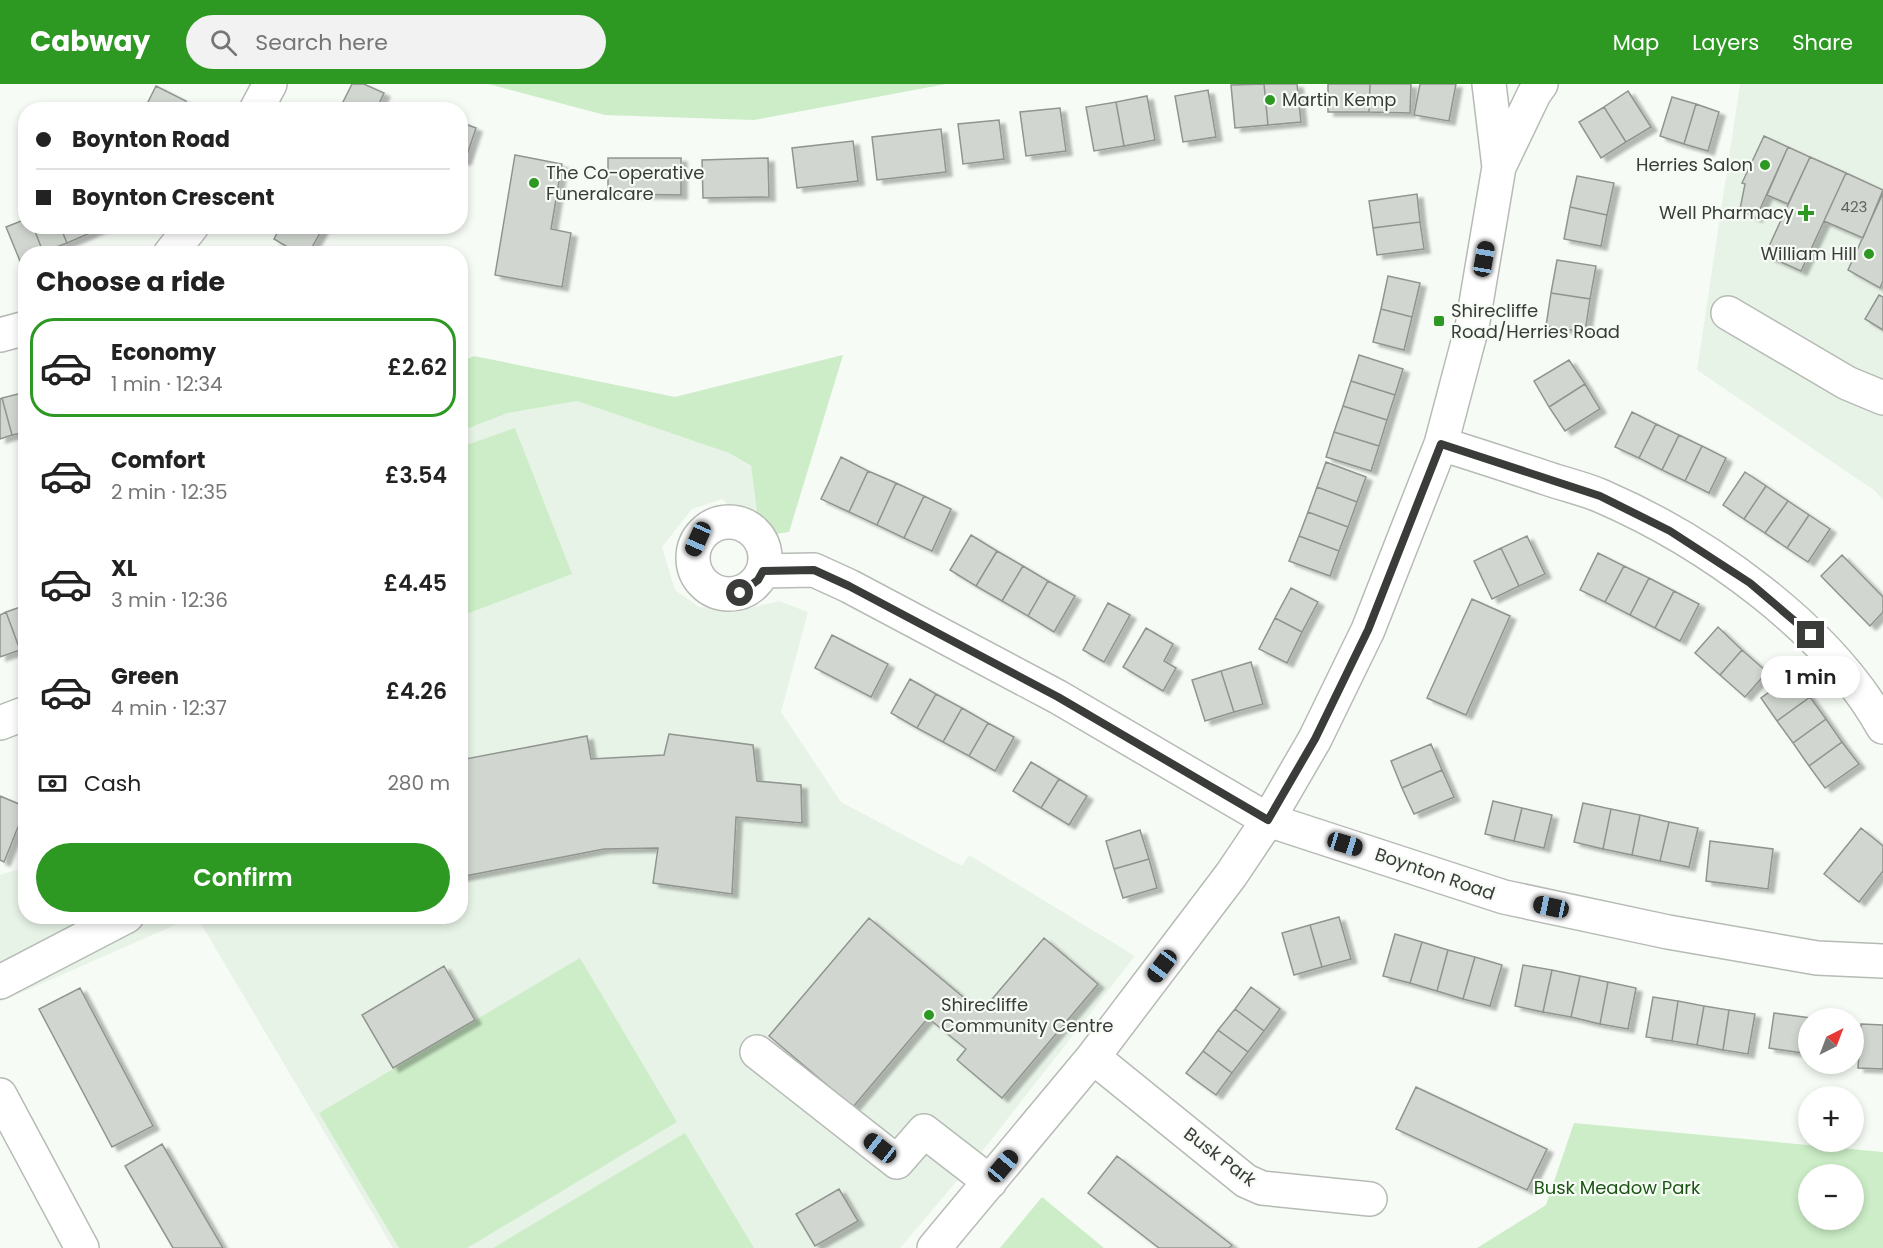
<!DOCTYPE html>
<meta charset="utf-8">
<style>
body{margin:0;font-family:Poppins,sans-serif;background:#f2f2f2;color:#222;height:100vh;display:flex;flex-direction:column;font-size:22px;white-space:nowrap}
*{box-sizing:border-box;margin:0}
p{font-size:20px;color:#767676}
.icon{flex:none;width:33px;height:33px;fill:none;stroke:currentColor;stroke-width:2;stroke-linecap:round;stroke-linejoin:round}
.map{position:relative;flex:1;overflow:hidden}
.sheet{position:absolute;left:18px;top:162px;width:450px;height:678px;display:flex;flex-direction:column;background:#fff;border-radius:24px;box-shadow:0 3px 9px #0003}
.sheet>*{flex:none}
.hud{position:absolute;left:18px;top:18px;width:450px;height:132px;border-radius:24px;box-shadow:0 3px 9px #0003;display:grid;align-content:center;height:132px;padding:0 18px;background:#fff}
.needle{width:39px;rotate:42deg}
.tools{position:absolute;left:1798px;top:924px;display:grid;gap:12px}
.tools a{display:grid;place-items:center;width:66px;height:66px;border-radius:50%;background:#fff;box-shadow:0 3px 9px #0003;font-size:30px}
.end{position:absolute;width:27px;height:27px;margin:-14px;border:8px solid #3a3c39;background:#fff;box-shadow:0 0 0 3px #fff}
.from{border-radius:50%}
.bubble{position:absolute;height:42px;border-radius:21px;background:#fff;box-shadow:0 3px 9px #0003;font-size:20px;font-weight:600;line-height:42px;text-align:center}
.car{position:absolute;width:18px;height:36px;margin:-18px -9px;border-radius:8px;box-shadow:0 0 4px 2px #0007;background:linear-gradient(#222 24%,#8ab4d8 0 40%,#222 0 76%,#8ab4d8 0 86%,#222 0)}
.hud b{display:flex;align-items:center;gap:21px;height:57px;font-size:22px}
.hud b+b{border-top:2px solid #e0e0e0}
.hud i{width:15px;height:15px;background:#222}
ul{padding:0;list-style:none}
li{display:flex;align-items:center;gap:18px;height:99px;margin:0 12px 9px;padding:0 6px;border:3px solid transparent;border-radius:24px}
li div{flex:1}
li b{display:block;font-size:22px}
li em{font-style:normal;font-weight:600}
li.active{border-color:#2d9822}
li>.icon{width:54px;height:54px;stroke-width:1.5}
h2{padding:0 18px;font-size:27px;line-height:72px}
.pay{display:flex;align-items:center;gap:15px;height:66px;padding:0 18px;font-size:22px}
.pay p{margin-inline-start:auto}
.action{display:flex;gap:12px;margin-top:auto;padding:12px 18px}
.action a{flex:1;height:69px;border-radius:36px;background:#2d9822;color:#fff;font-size:24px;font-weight:600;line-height:69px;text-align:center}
header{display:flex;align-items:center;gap:36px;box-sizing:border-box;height:84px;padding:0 30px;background:#2d9822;color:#fff}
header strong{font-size:28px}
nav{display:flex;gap:33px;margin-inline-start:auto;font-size:21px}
.search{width:420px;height:54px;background:#f2f2f2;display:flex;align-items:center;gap:15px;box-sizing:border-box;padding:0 21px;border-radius:33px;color:#767676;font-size:22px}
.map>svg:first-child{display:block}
</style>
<header>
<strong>Cabway</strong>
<div class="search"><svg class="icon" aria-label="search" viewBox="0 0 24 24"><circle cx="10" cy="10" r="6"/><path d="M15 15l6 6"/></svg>Search here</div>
<nav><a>Map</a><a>Layers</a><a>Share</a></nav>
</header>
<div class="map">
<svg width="1883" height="1164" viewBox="0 0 1883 1164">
<defs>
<filter id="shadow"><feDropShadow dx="6" dy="4" stdDeviation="1.5" flood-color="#0004"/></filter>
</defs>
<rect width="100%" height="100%" fill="#f6fbf5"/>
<path fill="#e8f3e7" d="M 1740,0 L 1883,0 L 1883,416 L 1875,407 L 1697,286 Z
M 577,317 L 729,369 L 751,383 L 760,452 L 722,415 L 692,425 L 662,463 L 675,506 L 699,523 L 741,526 L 779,517 L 808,528 L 781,628 L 841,718 L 962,782 L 969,771 L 1135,872 L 984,1065 L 900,1164 L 393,1164 L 197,833 L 460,832 L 461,347 L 508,329 Z
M 25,783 L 26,832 L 193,833 L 0,918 L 0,791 Z"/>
<path fill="#ccedc7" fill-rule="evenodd" d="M 488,0 L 946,0 L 754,36 L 605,31 Z
M 843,271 L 789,448 L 760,452 L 751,382 L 729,369 L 577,317 L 508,329 L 461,347 L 461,278 L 474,272 L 675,313 Z
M 515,344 L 572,490 L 461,532 L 461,363 Z
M 580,874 L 677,1038 L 467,1164 L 399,1164 L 319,1029 Z
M 1574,1039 L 1883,1068 L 1883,1164 L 1477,1164 L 1546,1121 ZM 1854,1090 L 1854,1136 L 1809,1136 L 1809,1090 Z
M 685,1049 L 754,1164 L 493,1164 Z
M 1042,1113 L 1104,1164 L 1000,1164 Z"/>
<path fill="#d1d6d0" stroke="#90958f" stroke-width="1.5" filter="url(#shadow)" d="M 352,0 L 364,0 L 384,9 L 376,26 L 339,26 Z
M 1264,0 L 1297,0 L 1301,38 L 1268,41 Z
M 1264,0 L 1268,41 L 1235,44 L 1231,1 Z
M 1328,0 L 1370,0 L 1369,28 L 1328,28 Z
M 1370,0 L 1411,0 L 1410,29 L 1369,28 Z
M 1420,0 L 1456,0 L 1449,37 L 1414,31 Z
M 156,2 L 186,17 L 182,26 L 144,26 Z
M 1208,6 L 1216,53 L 1183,58 L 1175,12 Z
M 1628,7 L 1651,43 L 1626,58 L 1604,23 Z
M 1147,12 L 1155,56 L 1124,62 L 1116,18 Z
M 1672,13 L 1696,20 L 1684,60 L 1660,52 Z
M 1116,18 L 1124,62 L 1094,67 L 1086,23 Z
M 1696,20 L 1719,28 L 1708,67 L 1684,60 Z
M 1604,23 L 1626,58 L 1601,74 L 1579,38 Z
M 1060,24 L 1066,67 L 1026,72 L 1020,28 Z
M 999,36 L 1004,75 L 963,80 L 958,40 Z
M 460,38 L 476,44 L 465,77 L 460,76 Z
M 941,45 L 946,88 L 877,96 L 872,53 Z
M 1764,52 L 1788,63 L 1756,134 L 1740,125 L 1745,100 L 1742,99 Z
M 853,57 L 858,97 L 797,104 L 792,64 Z
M 1788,63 L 1810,73 L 1788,120 L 1767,111 Z
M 515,71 L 562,80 L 551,145 L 571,149 L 562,203 L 495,191 Z
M 1810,73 L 1846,89 L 1801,187 L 1765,171 Z
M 608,74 L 681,74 L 681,111 L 608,110 Z
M 768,74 L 769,113 L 703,114 L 702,76 Z
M 1846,89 L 1883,106 L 1863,154 L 1824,137 Z
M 1577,92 L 1614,99 L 1607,131 L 1570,123 Z
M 1883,109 L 1883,197 L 1880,204 L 1848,186 Z
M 1417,110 L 1420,138 L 1373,144 L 1369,117 Z
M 1570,123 L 1607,131 L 1601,162 L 1564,155 Z
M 26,135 L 26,142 L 33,142 L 43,168 L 26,170 L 26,175 L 20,177 L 6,143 Z
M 1420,138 L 1424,165 L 1377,171 L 1373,144 Z
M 33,142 L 60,142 L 67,159 L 43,168 Z
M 60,142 L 88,142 L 90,149 L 67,159 Z
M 88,142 L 106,142 L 90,149 Z
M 281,142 L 324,142 L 308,170 L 299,170 L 274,155 Z
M 1557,176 L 1596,182 L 1590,215 L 1551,209 Z
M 1388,192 L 1420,199 L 1412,233 L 1381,225 Z
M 1551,209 L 1590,215 L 1585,248 L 1546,242 Z
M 1879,211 L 1883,213 L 1883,246 L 1865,235 Z
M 1381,225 L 1412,233 L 1404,266 L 1373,258 Z
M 1359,271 L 1403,285 L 1395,311 L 1351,297 Z
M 1569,276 L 1585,300 L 1549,323 L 1534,297 Z
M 1351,297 L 1395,311 L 1387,336 L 1343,322 Z
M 1585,300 L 1600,325 L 1565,347 L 1549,323 Z
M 26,308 L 26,348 L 12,351 L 2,314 Z
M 2,314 L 12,351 L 0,355 L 0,315 Z
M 1343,322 L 1387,336 L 1379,362 L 1334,348 Z
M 1632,328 L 1656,340 L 1639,374 L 1615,363 Z
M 1656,340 L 1679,351 L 1662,386 L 1639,374 Z
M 1334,348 L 1379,362 L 1371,387 L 1326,373 Z
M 1679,351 L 1702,362 L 1685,397 L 1662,386 Z
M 1702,362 L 1726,374 L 1709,409 L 1685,397 Z
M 841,373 L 868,387 L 849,428 L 821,415 Z
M 1326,378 L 1366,393 L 1357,418 L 1317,403 Z
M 868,387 L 896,399 L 877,441 L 849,428 Z
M 1745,388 L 1766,402 L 1744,435 L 1723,421 Z
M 896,399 L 924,412 L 904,454 L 877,441 Z
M 1766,402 L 1788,417 L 1765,449 L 1744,435 Z
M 1317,403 L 1357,418 L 1348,443 L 1308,428 Z
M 924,412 L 951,425 L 932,467 L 904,454 Z
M 1788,417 L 1809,431 L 1787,464 L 1765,449 Z
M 1308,428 L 1348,443 L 1339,467 L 1299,452 Z
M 1809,431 L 1830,445 L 1808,478 L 1787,464 Z
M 971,451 L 997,467 L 976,502 L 950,486 Z
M 1299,452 L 1339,467 L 1330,492 L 1289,477 Z
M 1527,452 L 1545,490 L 1519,502 L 1501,464 Z
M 1501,464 L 1519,502 L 1492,515 L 1474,477 Z
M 997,467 L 1023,482 L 1002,517 L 976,502 Z
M 1598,469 L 1624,482 L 1605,518 L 1580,506 Z
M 1842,471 L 1883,513 L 1883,528 L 1870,542 L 1821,492 Z
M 1023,482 L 1048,497 L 1028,532 L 1002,517 Z
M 1624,482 L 1649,494 L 1630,531 L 1605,518 Z
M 1649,494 L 1674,507 L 1655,544 L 1630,531 Z
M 1048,497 L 1075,512 L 1054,548 L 1028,532 Z
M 1291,504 L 1318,518 L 1302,548 L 1275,534 Z
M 1674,507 L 1699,520 L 1680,557 L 1655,544 Z
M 1472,515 L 1510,532 L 1466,631 L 1427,614 Z
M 1108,519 L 1130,531 L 1104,578 L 1083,566 Z
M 26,521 L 26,563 L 20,566 L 6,528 Z
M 6,528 L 20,566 L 0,573 L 0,531 Z
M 1275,534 L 1302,548 L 1287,579 L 1259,565 Z
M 1718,543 L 1742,566 L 1720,591 L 1695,569 Z
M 1146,544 L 1173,560 L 1164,577 L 1176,584 L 1163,607 L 1123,583 Z
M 832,551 L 888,580 L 871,613 L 815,584 Z
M 1742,566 L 1767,588 L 1745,613 L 1720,591 Z
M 1251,578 L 1263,620 L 1234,628 L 1221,587 Z
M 1221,587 L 1234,628 L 1205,637 L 1192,596 Z
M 1794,590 L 1810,613 L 1777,637 L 1761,614 Z
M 910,595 L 936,610 L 917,644 L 891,629 Z
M 936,610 L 962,624 L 943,658 L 917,644 Z
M 1810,613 L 1826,635 L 1793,659 L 1777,637 Z
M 962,624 L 988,639 L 969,672 L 943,658 Z
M 1826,635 L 1842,658 L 1809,682 L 1793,659 Z
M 988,639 L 1014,653 L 995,687 L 969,672 Z
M 669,650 L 753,661 L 757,697 L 801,701 L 802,739 L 736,733 L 732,810 L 653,799 L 658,764 L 604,765 L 460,793 L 460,676 L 587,652 L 591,675 L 664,671 Z
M 1842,658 L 1859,680 L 1825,704 L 1809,682 Z
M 1431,660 L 1442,686 L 1402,704 L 1391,677 Z
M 1031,678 L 1059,695 L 1041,724 L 1013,707 Z
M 1442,686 L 1454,713 L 1414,730 L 1402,704 Z
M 1059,695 L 1087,712 L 1069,741 L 1041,724 Z
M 0,712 L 26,723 L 4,778 L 0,776 Z
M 1493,717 L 1522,724 L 1514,757 L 1485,750 Z
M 1583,719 L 1611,725 L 1603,765 L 1574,758 Z
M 1522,724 L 1552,731 L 1544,764 L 1514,757 Z
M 1611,725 L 1640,731 L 1632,771 L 1603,765 Z
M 1640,731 L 1669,738 L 1660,777 L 1632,771 Z
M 1669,738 L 1698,744 L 1689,783 L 1660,777 Z
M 1861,744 L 1883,762 L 1883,787 L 1859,818 L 1824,790 Z
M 1140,746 L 1149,775 L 1114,785 L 1106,757 Z
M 1710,757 L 1773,765 L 1768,805 L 1706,797 Z
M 1149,775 L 1157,804 L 1123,814 L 1114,785 Z
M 1339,833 L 1351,875 L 1322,883 L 1310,841 Z
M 869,834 L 981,928 L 1044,854 L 1098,900 L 1002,1014 L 957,976 L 966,965 L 928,934 L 853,1023 L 769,952 Z
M 1310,841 L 1322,883 L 1294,891 L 1282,849 Z
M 1395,850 L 1422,858 L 1410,899 L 1383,892 Z
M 1422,858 L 1448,866 L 1437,907 L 1410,899 Z
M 1448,866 L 1475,873 L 1463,915 L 1437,907 Z
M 1475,873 L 1502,881 L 1490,922 L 1463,915 Z
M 1523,881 L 1552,886 L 1543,928 L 1515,922 Z
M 444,882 L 475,936 L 393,984 L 362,931 Z
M 1552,886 L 1580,892 L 1571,933 L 1543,928 Z
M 1580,892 L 1608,898 L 1600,940 L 1571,933 Z
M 1608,898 L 1636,904 L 1628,945 L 1600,940 Z
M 1251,903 L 1280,925 L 1264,947 L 1235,925 Z
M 80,904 L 153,1042 L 112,1063 L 39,925 Z
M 1653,913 L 1678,917 L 1672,957 L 1646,953 Z
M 1678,917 L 1704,922 L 1697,961 L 1672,957 Z
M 1704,922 L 1729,926 L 1723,966 L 1697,961 Z
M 1235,925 L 1264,947 L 1248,968 L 1218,946 Z
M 1729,926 L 1755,930 L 1748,970 L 1723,966 Z
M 1774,929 L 1811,934 L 1809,934 L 1809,970 L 1769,964 Z
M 1861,940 L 1883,941 L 1883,985 L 1858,984 Z
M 1218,946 L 1248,968 L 1232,989 L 1203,967 Z
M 1203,967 L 1232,989 L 1216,1011 L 1186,989 Z
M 1416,1003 L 1547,1065 L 1527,1106 L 1396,1045 Z
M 162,1060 L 223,1164 L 173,1164 L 125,1082 Z
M 1117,1072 L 1232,1161 L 1229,1164 L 1159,1164 L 1088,1109 Z
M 839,1105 L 858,1137 L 815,1162 L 796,1130 Z"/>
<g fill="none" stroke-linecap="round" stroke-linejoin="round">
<defs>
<path id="minor" d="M 1489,0 L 1499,83
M 256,26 L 270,0
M 170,170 L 192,142
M 1728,229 L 1847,299 L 1883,314
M 0,251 L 26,244
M 1441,360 C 1477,371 1513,383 1549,395 C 1567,401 1585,405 1601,412 C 1705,457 1827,543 1883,643
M693 474a36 36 0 1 1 72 0a36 36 0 1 1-72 0Z
M 763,487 L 814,486 L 849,502 L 1058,613 L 1268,736 L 1504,813 L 1668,848 L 1817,874 L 1883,877
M 0,639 L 26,629
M 0,898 L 127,832
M 757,968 L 897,1078 L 924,1047 L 990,1098
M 1093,973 L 1246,1097 L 1262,1104 L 1370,1115
M 0,1011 L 82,1164
M 934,1164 L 1093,973 L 1231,791 L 1268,736 L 1315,655 L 1368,546 L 1441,360 L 1472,243 L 1499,83 L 1534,10 L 1541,0"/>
</defs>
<use href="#minor" stroke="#b6bbb5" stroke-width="36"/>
<use href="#minor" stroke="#fff" stroke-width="33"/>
</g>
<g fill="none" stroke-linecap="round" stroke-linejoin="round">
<path stroke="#3a3c39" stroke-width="8" d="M 740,509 L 758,496 L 763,487 L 814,486 L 849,502 L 1058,613 L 1268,736 L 1315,655 L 1368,546 L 1441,360 L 1600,412 L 1670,447 L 1750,499 L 1811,551"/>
</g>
<g fill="#2d9822" stroke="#f6fbf5" stroke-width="2">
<circle cx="1270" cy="16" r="6"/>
<circle cx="1765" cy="81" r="6"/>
<circle cx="534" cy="99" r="6"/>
<path d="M1803 120h6v6h6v6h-6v6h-6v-6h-6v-6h6z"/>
<circle cx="1869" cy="170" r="6"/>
<rect x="1433" y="231" width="12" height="12" rx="3"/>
<circle cx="929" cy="931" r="6"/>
</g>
<g text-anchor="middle" stroke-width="4.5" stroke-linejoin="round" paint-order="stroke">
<g font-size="15" fill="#60625f">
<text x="1854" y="128">423</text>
</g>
<g font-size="18" fill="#3a3c39" stroke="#f6fbf5" text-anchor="start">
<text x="1282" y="22">Martin Kemp</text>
<text x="1753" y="87" text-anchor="end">Herries Salon</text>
<text x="546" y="95">The Co-operative<tspan x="546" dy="21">Funeralcare</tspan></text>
<text x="1794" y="135" text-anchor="end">Well Pharmacy</text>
<text x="1857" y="176" text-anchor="end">William Hill</text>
<text x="1451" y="233">Shirecliffe<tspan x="1451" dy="21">Road/Herries Road</tspan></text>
<text x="941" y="927">Shirecliffe<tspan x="941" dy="21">Community Centre</tspan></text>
</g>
<g font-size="18" fill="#3a3c39" stroke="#f6fbf5">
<text transform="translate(1435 790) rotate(19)" y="6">Boynton Road</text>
<text transform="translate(1220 1073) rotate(37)" y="6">Busk Park</text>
</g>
<g font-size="18" fill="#1b5415" stroke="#f6fbf5">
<text x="1617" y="1110">Busk Meadow Park</text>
</g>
</g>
</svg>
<div class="tools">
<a><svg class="needle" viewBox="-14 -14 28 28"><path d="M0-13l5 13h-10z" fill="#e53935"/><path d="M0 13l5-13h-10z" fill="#767676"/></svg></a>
<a>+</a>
<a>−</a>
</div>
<i class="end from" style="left:740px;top:509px"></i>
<i class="end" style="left:1811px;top:551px"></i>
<div class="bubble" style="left:1761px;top:572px;width:99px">1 min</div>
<i class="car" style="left:1484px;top:175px;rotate:10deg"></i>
<i class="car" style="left:698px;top:455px;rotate:204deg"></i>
<i class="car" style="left:1345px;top:760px;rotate:107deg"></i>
<i class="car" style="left:1551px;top:823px;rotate:282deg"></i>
<i class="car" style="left:1162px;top:882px;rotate:217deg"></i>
<i class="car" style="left:880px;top:1064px;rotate:308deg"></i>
<i class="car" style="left:1003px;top:1082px;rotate:40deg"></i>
<div class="hud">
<b><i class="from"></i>Boynton Road</b>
<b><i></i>Boynton Crescent</b>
</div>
<section class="sheet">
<h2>Choose a ride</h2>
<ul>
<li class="active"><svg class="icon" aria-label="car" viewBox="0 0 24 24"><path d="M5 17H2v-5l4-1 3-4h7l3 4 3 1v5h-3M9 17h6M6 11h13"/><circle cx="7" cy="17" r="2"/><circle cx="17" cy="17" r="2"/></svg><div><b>Economy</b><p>1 min · 12:34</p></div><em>£2.62</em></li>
<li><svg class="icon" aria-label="car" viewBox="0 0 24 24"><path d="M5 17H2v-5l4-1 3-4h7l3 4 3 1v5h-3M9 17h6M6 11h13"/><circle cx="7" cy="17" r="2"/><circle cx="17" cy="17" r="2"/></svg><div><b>Comfort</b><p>2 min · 12:35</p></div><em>£3.54</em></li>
<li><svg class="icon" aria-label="car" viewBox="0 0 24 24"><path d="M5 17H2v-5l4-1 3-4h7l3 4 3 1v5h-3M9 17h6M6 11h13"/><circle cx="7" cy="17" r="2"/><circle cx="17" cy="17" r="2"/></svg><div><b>XL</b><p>3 min · 12:36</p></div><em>£4.45</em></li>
<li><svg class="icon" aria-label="car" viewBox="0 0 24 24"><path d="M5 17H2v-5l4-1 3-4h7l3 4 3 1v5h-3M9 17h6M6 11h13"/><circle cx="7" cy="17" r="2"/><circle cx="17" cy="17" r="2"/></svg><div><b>Green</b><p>4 min · 12:37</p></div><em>£4.26</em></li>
</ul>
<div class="pay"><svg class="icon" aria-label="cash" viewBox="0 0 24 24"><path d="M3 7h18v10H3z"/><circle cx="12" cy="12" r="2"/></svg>Cash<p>280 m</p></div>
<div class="action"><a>Confirm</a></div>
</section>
</div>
